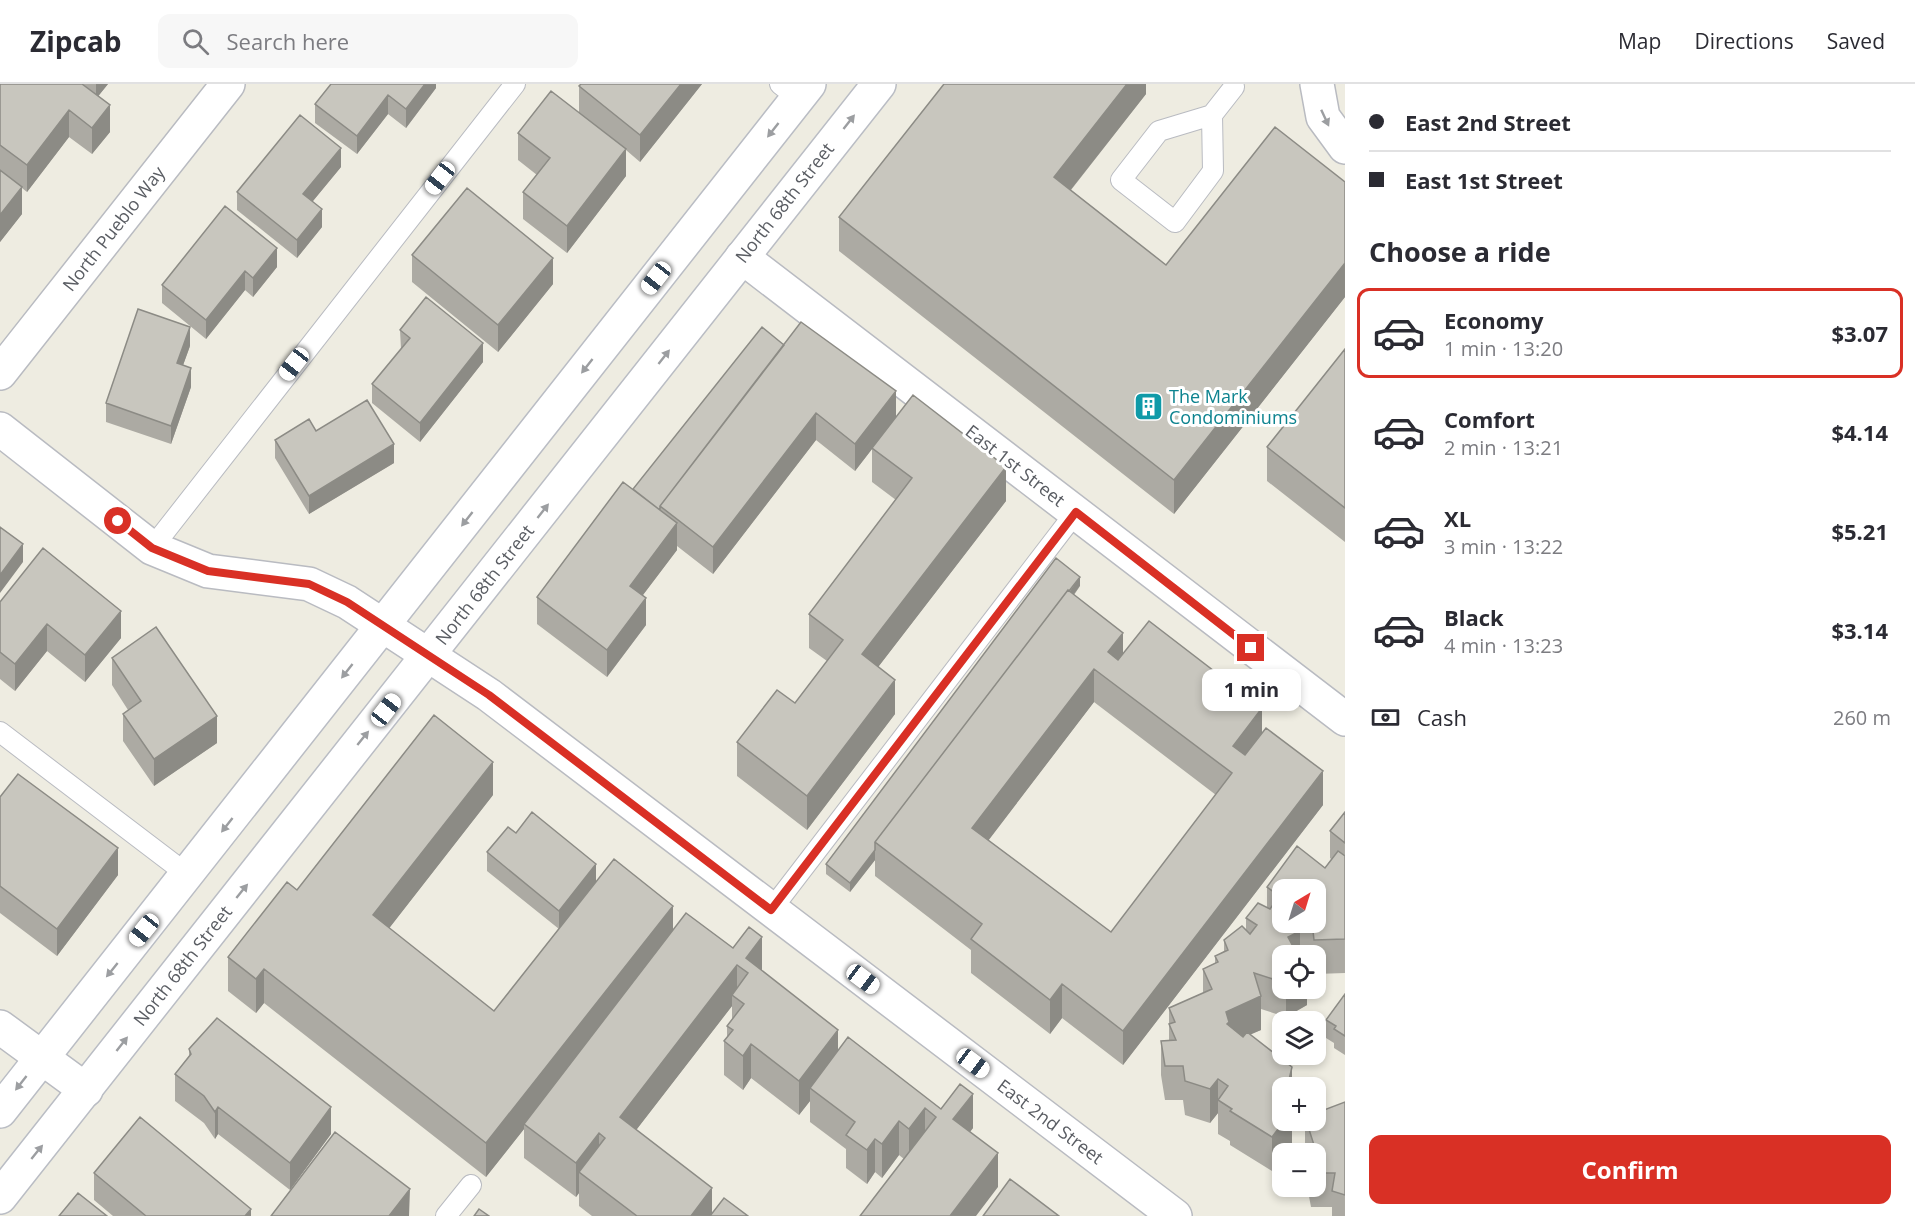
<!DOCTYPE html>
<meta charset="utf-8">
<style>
body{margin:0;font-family:"Open Sans",sans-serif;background:#f7f7f7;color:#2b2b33;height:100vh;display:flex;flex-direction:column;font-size:22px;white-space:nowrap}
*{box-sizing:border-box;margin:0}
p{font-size:20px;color:#7c7c81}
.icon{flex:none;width:33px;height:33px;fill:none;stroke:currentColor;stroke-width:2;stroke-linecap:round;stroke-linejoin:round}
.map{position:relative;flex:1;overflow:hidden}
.drawer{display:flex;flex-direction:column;background:#fff;width:570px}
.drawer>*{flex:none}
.top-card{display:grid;align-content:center;height:132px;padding:0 24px;background:#fff}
.needle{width:39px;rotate:38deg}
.controls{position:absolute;left:1272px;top:795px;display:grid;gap:12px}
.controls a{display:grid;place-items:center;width:54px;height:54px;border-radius:12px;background:#fff;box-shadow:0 3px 9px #0003;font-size:30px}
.end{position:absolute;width:27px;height:27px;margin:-14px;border:8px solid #d93025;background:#fff;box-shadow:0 0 0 3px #fff}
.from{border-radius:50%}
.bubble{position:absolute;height:42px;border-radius:12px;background:#fff;box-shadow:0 3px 9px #0003;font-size:20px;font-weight:700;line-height:42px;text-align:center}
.car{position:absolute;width:18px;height:36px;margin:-18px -9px;border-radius:8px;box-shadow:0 0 4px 2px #0007;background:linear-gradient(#fff 24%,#345 0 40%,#fff 0 76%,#345 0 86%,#fff 0)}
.top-card b{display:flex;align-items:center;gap:21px;height:57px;font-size:22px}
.top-card b+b{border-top:2px solid #e1e1e2}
.top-card i{width:15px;height:15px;background:#2b2b33}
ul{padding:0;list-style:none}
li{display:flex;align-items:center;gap:18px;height:90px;margin:0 12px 9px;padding:0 12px;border:3px solid transparent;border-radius:12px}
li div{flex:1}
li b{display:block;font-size:22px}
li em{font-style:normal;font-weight:700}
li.on{border-color:#d93025}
li>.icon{width:54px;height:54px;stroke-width:1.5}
h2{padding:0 24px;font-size:27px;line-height:72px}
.pay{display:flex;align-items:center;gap:15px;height:66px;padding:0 24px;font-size:22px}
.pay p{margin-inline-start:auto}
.button{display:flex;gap:12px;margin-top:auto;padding:12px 24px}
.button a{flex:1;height:69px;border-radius:12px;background:#d93025;color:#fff;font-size:24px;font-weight:700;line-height:69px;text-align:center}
header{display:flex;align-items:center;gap:36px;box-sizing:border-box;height:84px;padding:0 30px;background:#fff;border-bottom:2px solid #e1e1e2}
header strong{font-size:28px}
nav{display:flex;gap:33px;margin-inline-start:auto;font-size:21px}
.search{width:420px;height:54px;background:#f7f7f7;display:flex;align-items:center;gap:15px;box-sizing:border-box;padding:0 21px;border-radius:12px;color:#7c7c81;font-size:22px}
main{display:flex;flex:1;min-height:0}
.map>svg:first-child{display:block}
</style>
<header>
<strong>Zipcab</strong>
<div class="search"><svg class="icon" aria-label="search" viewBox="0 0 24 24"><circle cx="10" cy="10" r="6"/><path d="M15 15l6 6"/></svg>Search here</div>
<nav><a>Map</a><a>Directions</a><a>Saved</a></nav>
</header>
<main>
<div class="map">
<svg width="1345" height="1132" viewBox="0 0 1345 1132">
<rect width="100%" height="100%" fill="#eeece1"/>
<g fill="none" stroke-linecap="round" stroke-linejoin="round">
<defs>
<path id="lane" d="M 780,0 L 798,14
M 1212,31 L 1159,47 L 1121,96 L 1175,138 L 1213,87 L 1212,31 L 1234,3
M 152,464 L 515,0
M 0,648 L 188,791
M 771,826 L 1076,428
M 446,1132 L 471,1101"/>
<path id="street" d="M 1317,0 L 1323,33 L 1345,63
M 742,173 L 1345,635
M 0,289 L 228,0
M 0,345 L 152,464 L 208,487 L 309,500 L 347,518 L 489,611 L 1175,1132
M 0,943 L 86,1006"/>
<path id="secondary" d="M 0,1027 L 809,0
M 0,1113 L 879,0"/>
</defs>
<use href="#lane" stroke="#b9bbc1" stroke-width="22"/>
<use href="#street" stroke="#b9bbc1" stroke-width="36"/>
<use href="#secondary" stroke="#babdc4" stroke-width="36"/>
<use href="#lane" stroke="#fff" stroke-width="20"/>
<use href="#street" stroke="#fff" stroke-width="33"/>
<use href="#secondary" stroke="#fff" stroke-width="33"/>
</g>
<path fill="#acaaa3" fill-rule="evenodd" d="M 0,0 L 108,0 L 98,12 L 110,48 L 92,70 L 69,53 L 27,108 L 22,104 L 22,130 L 0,158 Z
M 436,0 L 436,4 L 406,44 L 388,30 L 357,70 L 315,39 L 315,20 Z
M 702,0 L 640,78 L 626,66 L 626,92 L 567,169 L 523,135 L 523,108 L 537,91 L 518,76 L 518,49 L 579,29 L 579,2 Z
M 1146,0 L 1146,10 L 1071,106 L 1166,181 L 1345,98 L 1345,213 L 1174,430 L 839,167 L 839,133 Z
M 341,83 L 313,117 L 322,143 L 297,174 L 237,126 L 237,108 Z
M 277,164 L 277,183 L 253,213 L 245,206 L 206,255 L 162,219 L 162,201 Z
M 412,171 L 553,200 L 498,268 L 412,198 Z
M 400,246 L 483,278 L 420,358 L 372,319 L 372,300 L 401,265 Z
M 784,261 L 896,333 L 1006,417 L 878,583 L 895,630 L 807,746 L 737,692 L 737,658 L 795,619 L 827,577 L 809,564 L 809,530 L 896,416 L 872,398 L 872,365 L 855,387 L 816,356 L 713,490 L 677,462 L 677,466 L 643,511 L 646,541 L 607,593 L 537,540 L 537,513 L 633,405 Z
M 190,262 L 183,281 L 191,303 L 171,360 L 106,338 L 106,319 Z
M 1345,265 L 1345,458 L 1267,397 L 1267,363 Z
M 316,347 L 394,379 L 309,430 L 275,374 L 275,356 Z
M 1080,502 L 1074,511 L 1123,570 L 1262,648 L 1323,721 L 1123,981 L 1062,934 L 1050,950 L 971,889 L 971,866 L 875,792 L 875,776 L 850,808 L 826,790 L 826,780 ZM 1094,618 L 1216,711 L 1111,848 L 988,756 Z
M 0,518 L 121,554 L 85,598 L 47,567 L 15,607 L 0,595 Z
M 112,574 L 217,659 L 154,702 L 123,657 L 123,630 L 128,626 L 112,601 Z
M 493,711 L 389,844 L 494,927 L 559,845 L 487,787 L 487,768 L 516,749 L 596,797 L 673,846 L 762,887 L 838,966 L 941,1025 L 973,1044 L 970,1048 L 998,1103 L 904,1075 L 899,1071 L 882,1094 L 875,1088 L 867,1100 L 846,1084 L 846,1065 L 810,1038 L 810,1017 L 799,1031 L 751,994 L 743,1006 L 724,991 L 724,957 L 727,953 L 727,942 L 732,936 L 732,922 L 636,1046 L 712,1130 L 748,1132 L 592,1132 L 579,1122 L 579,1109 L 576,1113 L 524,1074 L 524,1045 L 486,1093 L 264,919 L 256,929 L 228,907 L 228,873 L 297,806 Z
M 0,713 L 118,791 L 57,872 L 0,829 Z
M 1345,728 L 1345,889 L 1316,890 L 1316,872 L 1312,872 L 1311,869 L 1300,863 L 1282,872 L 1282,904 L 1307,904 L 1307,921 L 1286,933 L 1261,925 L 1261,946 L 1250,950 L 1292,1004 L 1282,1004 L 1282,1036 L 1292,1036 L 1292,1060 L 1272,1087 L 1230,1061 L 1230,1057 L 1218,1050 L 1218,1029 L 1210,1039 L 1185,1031 L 1183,1016 L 1165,1016 L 1161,991 L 1161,957 L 1169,956 L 1169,924 L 1203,909 L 1203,885 L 1215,879 L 1215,872 L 1224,867 L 1224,856 L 1246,846 L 1246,834 L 1267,823 L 1267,803 L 1325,784 L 1331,775 L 1330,774 L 1330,747 ZM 1316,806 L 1316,838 L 1282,838 Z
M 1345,910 L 1345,971 L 1334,964 L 1334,959 L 1326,954 L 1326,936 Z
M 189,965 L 331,1050 L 290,1106 L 218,1050 L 215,1055 L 204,1039 L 175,1017 L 175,990 L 189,972 Z
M 1345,1018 L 1345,1132 L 1332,1132 L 1332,1123 L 1311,1123 L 1307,1102 L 1316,1102 L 1316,1070 L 1305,1070 L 1305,1036 L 1316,1036 Z
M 94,1089 L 251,1132 L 113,1132 L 94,1116 Z"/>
<path fill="#8c8b85" d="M 96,0 L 108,0 L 96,15 Z
M 425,0 L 436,0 L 436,4 L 406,44 L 406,25 Z
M 681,0 L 702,0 L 640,78 L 640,51 Z
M 1127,0 L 1146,0 L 1146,10 L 1054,127 L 1054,93 Z
M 388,11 L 388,30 L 357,70 L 357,52 Z
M 110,21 L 110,48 L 92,70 L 92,44 Z
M 69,26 L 69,53 L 27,108 L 27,81 Z
M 341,64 L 341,83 L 303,129 L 303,110 Z
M 626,65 L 626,92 L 567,169 L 567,142 Z
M 22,103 L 22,130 L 0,158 L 0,131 Z
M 322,125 L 322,143 L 297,174 L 297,156 Z
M 277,164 L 277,183 L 253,213 L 253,194 Z
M 553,174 L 553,200 L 498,268 L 498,241 Z
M 1345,179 L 1345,213 L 1174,430 L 1174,396 Z
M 245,187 L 245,206 L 206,255 L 206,236 Z
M 190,243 L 190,262 L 177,298 L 177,279 Z
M 483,259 L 483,278 L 420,358 L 420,339 Z
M 191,284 L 191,303 L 171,360 L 171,342 Z
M 896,307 L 896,334 L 855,387 L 855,360 Z
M 816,329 L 816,356 L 713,490 L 713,463 Z
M 394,360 L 394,379 L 309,430 L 309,412 Z
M 1006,383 L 1006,417 L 862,604 L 862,570 Z
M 677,439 L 677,466 L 630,528 L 630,502 Z
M 23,460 L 23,478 L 0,509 L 0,491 Z
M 1080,493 L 1080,502 L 883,764 Z
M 646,514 L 646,541 L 607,593 L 607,566 Z
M 121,527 L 121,554 L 85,598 L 85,571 Z
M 47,540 L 47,567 L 15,607 L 15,580 Z
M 1123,549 L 1123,583 L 1108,568 Z
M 1094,585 L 1094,618 L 972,778 L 972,744 Z
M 895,596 L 895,630 L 807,746 L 807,712 Z
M 1262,624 L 1262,658 L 1233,696 L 1233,662 Z
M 217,632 L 217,659 L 154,702 L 154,675 Z
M 493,678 L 493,711 L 373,865 L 373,831 Z
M 1323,687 L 1323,721 L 1123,981 L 1123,947 Z
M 118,764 L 118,791 L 57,872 L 57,845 Z
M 875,766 L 875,776 L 850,808 L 850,799 Z
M 596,780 L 596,799 L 559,845 L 559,827 Z
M 673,822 L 673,856 L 524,1040 L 524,1045 L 486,1093 L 486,1059 Z
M 1299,838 L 1300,838 L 1300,872 L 1288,872 L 1288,853 Z
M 762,853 L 762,887 L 748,889 L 746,874 Z
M 737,881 L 737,914 L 732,911 L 732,922 L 620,1067 L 620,1033 Z
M 264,885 L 264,919 L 256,929 L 256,895 Z
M 1062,900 L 1062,934 L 1050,950 L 1050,916 Z
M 1286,904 L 1307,904 L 1307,921 L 1286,933 Z
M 1261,912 L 1261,946 L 1229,960 L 1226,928 Z
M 838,946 L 838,980 L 810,1004 L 810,1017 L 799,1031 L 799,997 Z
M 751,960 L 751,994 L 743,1006 L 743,972 Z
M 1292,983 L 1292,1004 L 1287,1004 Z
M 1218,995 L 1218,1029 L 1210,1039 L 1210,1005 Z
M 973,1010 L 973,1044 L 953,1069 L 953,1035 Z
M 218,1023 L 218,1050 L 215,1055 L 215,1028 Z
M 331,1023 L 331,1050 L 290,1106 L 290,1079 Z
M 925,1024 L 925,1058 L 909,1079 L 909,1045 Z
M 1285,1036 L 1292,1036 L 1292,1060 L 1285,1070 L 1282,1070 L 1282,1073 L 1272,1087 L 1272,1053 Z
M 899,1037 L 899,1071 L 882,1094 L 882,1060 Z
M 599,1049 L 599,1083 L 579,1088 L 579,1109 L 576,1113 L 576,1079 Z
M 875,1055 L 875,1088 L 867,1100 L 867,1066 Z
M 998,1069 L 998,1103 L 976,1132 L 950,1132 Z
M 712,1104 L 712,1132 L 691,1132 Z
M 410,1105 L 409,1132 L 389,1132 Z
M 251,1125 L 251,1132 L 245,1132 Z"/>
<path fill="#c8c6be" stroke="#8c8b85" stroke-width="1.5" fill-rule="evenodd" d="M 0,0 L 82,0 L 110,21 L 92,44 L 69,26 L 27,81 L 0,61 Z
M 331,0 L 425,0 L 406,25 L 388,11 L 357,52 L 315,20 Z
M 581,0 L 681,0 L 640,51 L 579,2 Z
M 944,0 L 1127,0 L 1054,93 L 1166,181 L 1275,43 L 1345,98 L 1345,179 L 1174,396 L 839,133 Z
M 551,7 L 626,65 L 567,142 L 523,108 L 550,74 L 518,49 Z
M 300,31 L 341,64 L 303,110 L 322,125 L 297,156 L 237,108 Z
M 0,86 L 22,103 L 0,131 Z
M 467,104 L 553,174 L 498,241 L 412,171 Z
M 225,122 L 277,164 L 253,194 L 245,187 L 206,236 L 162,201 Z
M 426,213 L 483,259 L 420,339 L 372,300 L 410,254 L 400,246 Z
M 138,225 L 190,243 L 177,279 L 191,284 L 171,342 L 106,319 Z
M 801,238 L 896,307 L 855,360 L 816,329 L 713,463 L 660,422 Z
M 762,243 L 784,261 L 660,422 L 660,426 L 633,405 Z
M 1345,265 L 1345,424 L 1267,363 Z
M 913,311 L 1006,383 L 862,570 L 895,596 L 807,712 L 737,658 L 777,606 L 795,619 L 843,556 L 809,530 L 912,394 L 872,364 Z
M 367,316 L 394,360 L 309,412 L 275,356 L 309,335 L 316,347 Z
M 623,398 L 677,439 L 630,502 L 646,514 L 607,566 L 537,513 Z
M 0,443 L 23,460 L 0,491 Z
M 43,464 L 121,527 L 85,571 L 47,540 L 15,580 L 0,568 L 0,518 Z
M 1056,474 L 1080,493 L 1069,507 L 1068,506 L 875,758 L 875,766 L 850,799 L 826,780 Z
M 1068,506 L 1123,549 L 1108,568 L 1118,576 L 1149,537 L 1262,624 L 1233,662 L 1245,671 L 1266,644 L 1323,687 L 1123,947 L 1062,900 L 1050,916 L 971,855 L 982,840 L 875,758 ZM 1094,585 L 1232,689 L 1111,848 L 972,744 Z
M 156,543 L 217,632 L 154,675 L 123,630 L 141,617 L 112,574 Z
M 434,631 L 493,678 L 373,831 L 494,927 L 614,775 L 673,822 L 486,1059 L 264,885 L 256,895 L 228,873 L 287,798 L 297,806 Z
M 18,690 L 118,764 L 57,845 L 0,802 L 0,713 Z
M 532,728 L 596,780 L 559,827 L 487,768 L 508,743 L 516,749 Z
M 1345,728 L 1345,759 L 1330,747 Z
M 1297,762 L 1325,784 L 1338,767 L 1345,772 L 1345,855 L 1314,856 L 1312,838 L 1316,838 L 1316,806 L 1282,806 L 1282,838 L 1299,838 L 1298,848 L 1288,853 L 1298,872 L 1282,872 L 1282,898 L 1254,889 L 1261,912 L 1226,928 L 1229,938 L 1227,940 L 1243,953 L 1247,948 L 1292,983 L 1287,1004 L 1282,1004 L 1282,1005 L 1276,1006 L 1275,1014 L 1282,1020 L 1282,1036 L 1285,1036 L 1272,1053 L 1230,1027 L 1232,1025 L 1218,1016 L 1228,1002 L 1218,995 L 1210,1005 L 1185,997 L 1183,982 L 1165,982 L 1161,957 L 1176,956 L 1169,940 L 1175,938 L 1169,924 L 1212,905 L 1203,885 L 1218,878 L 1215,872 L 1228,866 L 1224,856 L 1242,842 L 1250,850 L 1257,841 L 1246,834 L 1258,819 L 1270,825 L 1279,812 L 1267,803 Z
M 686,829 L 733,864 L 749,843 L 762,853 L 746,874 L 838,946 L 799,997 L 751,960 L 743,972 L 724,957 L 733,946 L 727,942 L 744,920 L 732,911 L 748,889 L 737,881 L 620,1033 L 712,1104 L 691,1132 L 637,1132 L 579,1088 L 605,1054 L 599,1049 L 576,1079 L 524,1040 Z
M 1345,910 L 1345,952 L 1334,945 L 1336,942 L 1326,936 Z
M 217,934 L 331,1023 L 290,1079 L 218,1023 L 215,1028 L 204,1012 L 175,990 L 191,970 L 189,965 Z
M 848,953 L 941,1025 L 960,1000 L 973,1010 L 953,1035 L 998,1069 L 950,1132 L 860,1132 L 936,1033 L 925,1024 L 909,1045 L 899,1037 L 882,1060 L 875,1055 L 867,1066 L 846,1051 L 855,1038 L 810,1004 Z
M 1345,1018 L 1345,1111 L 1332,1107 L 1335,1089 L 1316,1089 L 1316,1070 L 1308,1070 L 1307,1068 L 1315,1064 L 1306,1036 L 1316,1036 L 1316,1029 Z
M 140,1033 L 251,1125 L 245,1132 L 146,1132 L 94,1089 Z
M 335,1048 L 410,1105 L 389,1132 L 271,1132 Z
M 1010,1095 L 1059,1132 L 983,1132 Z
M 78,1109 L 107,1132 L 59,1132 Z
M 724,1114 L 748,1132 L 710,1132 Z
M 479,1125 L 489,1132 L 474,1132 Z"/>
<defs><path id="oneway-solid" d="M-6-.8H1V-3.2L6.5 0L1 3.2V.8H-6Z" transform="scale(1.5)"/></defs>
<g fill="#9c9ea1">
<use href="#oneway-solid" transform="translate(1325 34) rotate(65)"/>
<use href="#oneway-solid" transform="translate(849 38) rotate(-52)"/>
<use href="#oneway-solid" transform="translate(773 46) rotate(128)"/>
<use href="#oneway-solid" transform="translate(664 273) rotate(-52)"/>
<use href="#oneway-solid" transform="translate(587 282) rotate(128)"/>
<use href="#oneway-solid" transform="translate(543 427) rotate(-52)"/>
<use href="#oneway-solid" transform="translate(467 435) rotate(128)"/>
<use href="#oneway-solid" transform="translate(347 587) rotate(128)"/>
<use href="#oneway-solid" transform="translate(363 654) rotate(-51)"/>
<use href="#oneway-solid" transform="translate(227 741) rotate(128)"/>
<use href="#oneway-solid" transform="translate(242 807) rotate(-51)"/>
<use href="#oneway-solid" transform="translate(112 886) rotate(129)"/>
<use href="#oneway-solid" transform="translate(122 960) rotate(-52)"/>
<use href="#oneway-solid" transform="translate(21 999) rotate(128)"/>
<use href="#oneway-solid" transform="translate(37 1068) rotate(-51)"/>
</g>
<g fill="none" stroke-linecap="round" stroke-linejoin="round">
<path stroke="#d93025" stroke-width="8" d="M 118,437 L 152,464 L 208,487 L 309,500 L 347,518 L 489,611 L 771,826 L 1076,428 L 1251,564"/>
</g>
<defs>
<symbol id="building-square" viewBox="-11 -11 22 22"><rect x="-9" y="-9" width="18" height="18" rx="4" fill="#0f9aa8" stroke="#fff"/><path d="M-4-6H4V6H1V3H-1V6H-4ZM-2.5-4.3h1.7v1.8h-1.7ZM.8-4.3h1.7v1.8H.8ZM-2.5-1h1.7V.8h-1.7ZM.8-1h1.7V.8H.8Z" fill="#fff"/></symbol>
</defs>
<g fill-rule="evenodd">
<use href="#building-square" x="1132" y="306" width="33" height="33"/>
</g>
<g text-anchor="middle" stroke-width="6" stroke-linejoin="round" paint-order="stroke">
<g font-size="18" fill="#5a5d63" stroke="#fff">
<text transform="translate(785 119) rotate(-52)" y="6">North 68th Street</text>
<text transform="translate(114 145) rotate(-52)" y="6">North Pueblo Way</text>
<text transform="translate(1015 382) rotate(38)" y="6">East 1st Street</text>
<text transform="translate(485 501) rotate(-52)" y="6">North 68th Street</text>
<text transform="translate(183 882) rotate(-52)" y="6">North 68th Street</text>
<text transform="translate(1050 1038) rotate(37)" y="6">East 2nd Street</text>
</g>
<g font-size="18" fill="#0d838f" stroke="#fff" text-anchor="start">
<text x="1169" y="319">The Mark<tspan x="1169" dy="21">Condominiums</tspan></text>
</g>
</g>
</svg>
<div class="controls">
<a><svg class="needle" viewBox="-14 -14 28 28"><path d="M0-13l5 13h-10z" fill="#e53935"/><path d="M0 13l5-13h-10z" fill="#7c7c81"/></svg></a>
<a><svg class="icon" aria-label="locate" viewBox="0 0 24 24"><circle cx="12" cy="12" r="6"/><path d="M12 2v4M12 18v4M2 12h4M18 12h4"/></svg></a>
<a><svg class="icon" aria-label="layers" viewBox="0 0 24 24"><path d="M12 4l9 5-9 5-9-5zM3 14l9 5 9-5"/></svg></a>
<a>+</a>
<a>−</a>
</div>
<i class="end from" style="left:118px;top:437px"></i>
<i class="end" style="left:1251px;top:564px"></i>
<div class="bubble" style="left:1202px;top:585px;width:99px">1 min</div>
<i class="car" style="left:440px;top:94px;rotate:218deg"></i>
<i class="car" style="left:656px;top:194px;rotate:218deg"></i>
<i class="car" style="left:294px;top:280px;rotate:218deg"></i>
<i class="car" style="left:386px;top:626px;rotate:38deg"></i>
<i class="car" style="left:144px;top:846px;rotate:219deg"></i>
<i class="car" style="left:863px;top:895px;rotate:127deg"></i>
<i class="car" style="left:973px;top:979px;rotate:127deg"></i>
</div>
<section class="drawer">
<div class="top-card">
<b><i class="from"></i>East 2nd Street</b>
<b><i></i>East 1st Street</b>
</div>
<h2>Choose a ride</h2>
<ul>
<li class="on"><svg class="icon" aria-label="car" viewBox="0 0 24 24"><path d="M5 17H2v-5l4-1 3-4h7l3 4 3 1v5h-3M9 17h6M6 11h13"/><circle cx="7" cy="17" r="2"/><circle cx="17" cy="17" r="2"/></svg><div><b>Economy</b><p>1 min · 13:20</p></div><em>$3.07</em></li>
<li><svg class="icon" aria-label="car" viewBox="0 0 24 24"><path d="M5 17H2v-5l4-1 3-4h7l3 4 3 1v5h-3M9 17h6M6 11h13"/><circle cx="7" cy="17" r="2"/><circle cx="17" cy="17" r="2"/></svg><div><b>Comfort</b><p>2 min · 13:21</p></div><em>$4.14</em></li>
<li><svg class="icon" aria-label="car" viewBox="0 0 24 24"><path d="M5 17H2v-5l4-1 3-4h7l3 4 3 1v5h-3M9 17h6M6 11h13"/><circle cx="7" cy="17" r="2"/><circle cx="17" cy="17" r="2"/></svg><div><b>XL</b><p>3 min · 13:22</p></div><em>$5.21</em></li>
<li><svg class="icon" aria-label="car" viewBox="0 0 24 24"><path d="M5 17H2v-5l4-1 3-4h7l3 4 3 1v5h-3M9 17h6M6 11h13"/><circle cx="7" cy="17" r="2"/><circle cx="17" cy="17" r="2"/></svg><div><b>Black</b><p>4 min · 13:23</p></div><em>$3.14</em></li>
</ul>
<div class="pay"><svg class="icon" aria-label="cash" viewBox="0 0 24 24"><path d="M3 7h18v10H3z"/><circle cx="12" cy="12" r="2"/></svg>Cash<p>260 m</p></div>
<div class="button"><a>Confirm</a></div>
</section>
</main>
